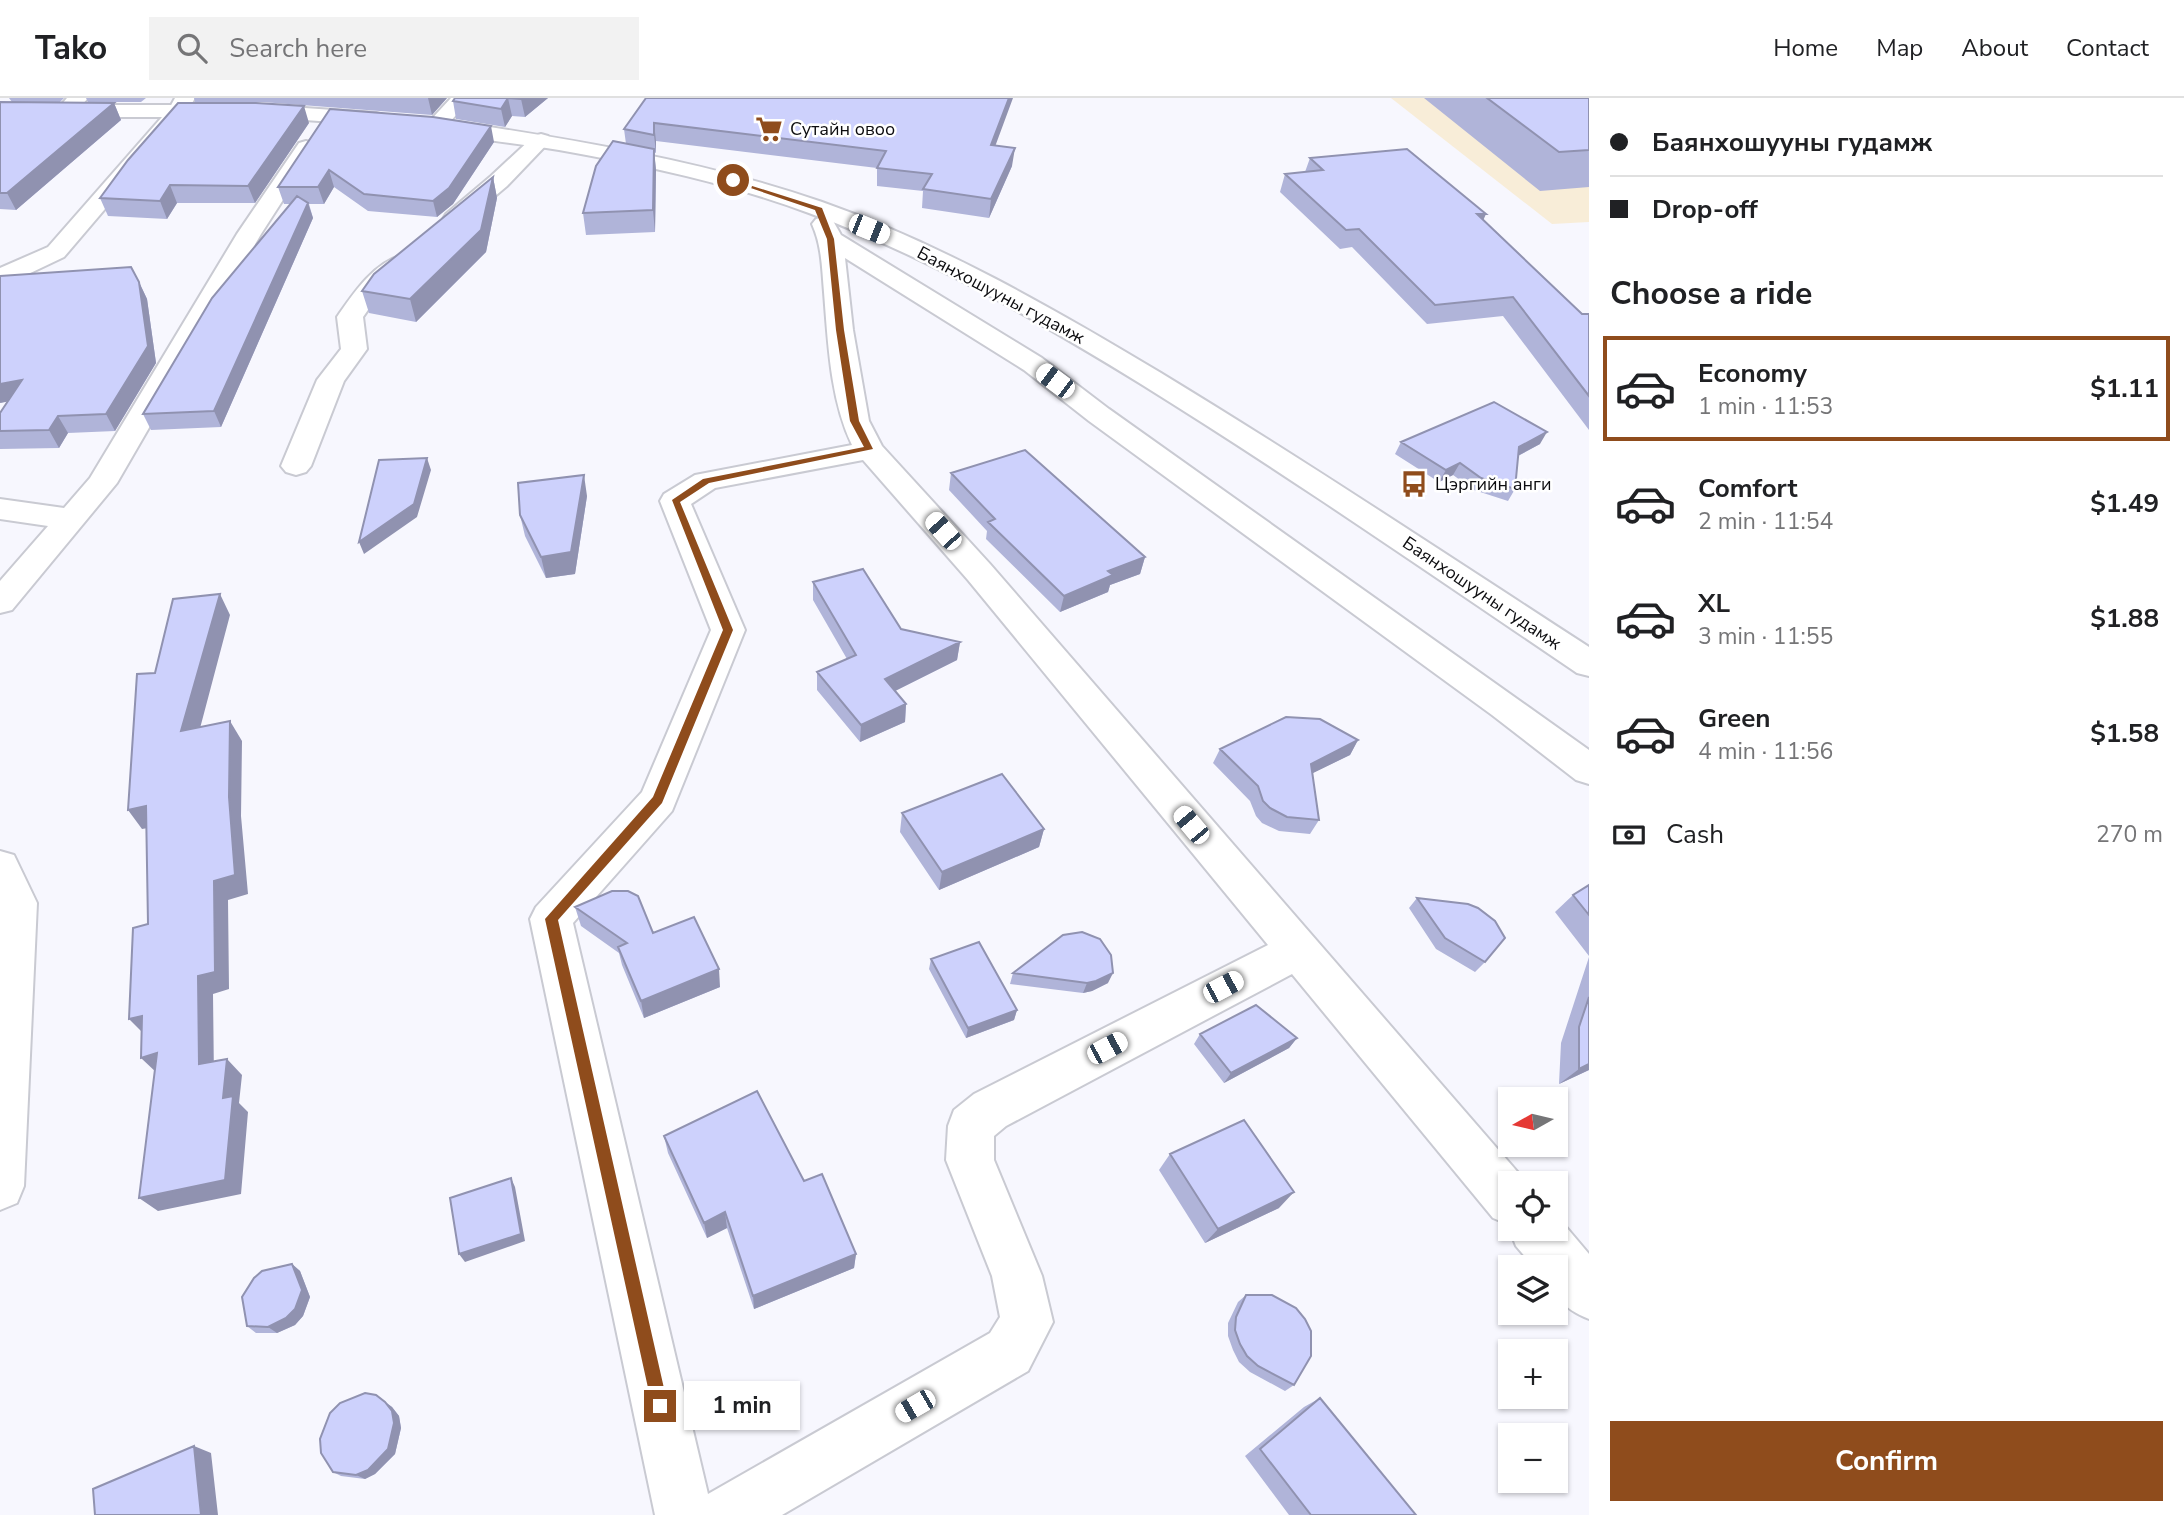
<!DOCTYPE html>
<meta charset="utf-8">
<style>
body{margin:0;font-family:"Nunito Sans",sans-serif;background:#f2f2f2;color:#202124;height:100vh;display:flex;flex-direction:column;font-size:26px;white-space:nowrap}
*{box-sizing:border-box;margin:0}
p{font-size:23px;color:#757577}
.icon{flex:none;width:38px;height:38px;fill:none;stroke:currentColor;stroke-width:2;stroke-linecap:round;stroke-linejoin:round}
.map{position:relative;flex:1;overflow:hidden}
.panel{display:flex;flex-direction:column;background:#fff;width:595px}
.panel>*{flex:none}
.hud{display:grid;align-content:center;height:154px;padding:0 21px;background:#fff}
.needle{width:46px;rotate:262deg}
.buttons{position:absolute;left:1498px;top:989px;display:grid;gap:14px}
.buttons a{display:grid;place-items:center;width:70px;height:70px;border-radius:0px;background:#fff;box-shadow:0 2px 5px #0004;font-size:35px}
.end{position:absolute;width:32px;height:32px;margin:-16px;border:9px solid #8f4c1c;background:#fff;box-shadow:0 0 0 4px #fff}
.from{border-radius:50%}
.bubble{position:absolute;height:49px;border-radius:0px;background:#fff;box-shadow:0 2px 5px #0004;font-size:23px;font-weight:700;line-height:49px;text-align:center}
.car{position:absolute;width:21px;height:42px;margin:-21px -10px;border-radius:9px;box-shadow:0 0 5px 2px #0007;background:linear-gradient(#fff 24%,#345 0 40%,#fff 0 76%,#345 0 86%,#fff 0)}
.hud b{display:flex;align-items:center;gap:24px;height:66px;font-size:26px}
.hud b+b{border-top:2px solid #e0e0e0}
.hud i{width:18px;height:18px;background:#202124}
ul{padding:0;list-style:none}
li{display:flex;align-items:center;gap:21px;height:105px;margin:0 14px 10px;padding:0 7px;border:4px solid transparent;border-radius:0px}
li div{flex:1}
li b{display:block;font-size:26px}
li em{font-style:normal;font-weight:700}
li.current{border-color:#8f4c1c}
li>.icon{width:63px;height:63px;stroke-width:1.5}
h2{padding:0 21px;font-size:32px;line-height:84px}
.pay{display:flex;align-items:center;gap:18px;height:77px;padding:0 21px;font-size:26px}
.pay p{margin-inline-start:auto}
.cta{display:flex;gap:14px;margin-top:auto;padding:14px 21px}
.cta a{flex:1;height:80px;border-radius:0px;background:#8f4c1c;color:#fff;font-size:28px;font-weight:700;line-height:80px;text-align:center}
header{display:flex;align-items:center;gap:42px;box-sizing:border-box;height:98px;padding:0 35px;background:#fff;border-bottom:2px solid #e0e0e0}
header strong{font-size:33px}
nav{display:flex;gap:38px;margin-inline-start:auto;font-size:24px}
.search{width:490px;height:63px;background:#f2f2f2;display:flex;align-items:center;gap:18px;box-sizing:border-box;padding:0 24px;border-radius:0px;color:#757577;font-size:26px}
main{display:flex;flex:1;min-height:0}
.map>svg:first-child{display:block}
</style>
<header>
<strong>Tako</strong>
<div class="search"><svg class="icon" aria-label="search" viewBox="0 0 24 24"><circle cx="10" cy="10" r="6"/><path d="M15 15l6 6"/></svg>Search here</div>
<nav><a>Home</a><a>Map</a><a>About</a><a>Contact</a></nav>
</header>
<main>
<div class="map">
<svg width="1589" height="1417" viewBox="0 0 1589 1417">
<rect width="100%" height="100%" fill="#f7f7fe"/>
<path fill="#f8edd8" d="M 1391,0 L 1589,0 L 1589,124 L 1552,126 Z"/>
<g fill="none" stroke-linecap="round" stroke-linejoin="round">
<defs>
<path id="street" d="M 67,0 L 88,0 L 73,17 L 59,17 L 56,13 Z
M 175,0 L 195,0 L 185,17 L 64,159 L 22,179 L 0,184 L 0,170 L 48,149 L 169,11 Z
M 451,0 L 472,0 L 444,30 L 430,30 L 427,26 Z
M 541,36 L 548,38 L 551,42 L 507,88 L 462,126 L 446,126 L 443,121 L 446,116 L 491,78 L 534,38 Z
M 306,43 L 313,45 L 317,49 L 261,136 L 117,385 L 12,512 L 0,515 L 0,483 L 48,428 L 0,421 L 0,401 L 64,410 L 90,380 L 237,136 L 299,45 Z
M 824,119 L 832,121 L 841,137 L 1042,260 L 1109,311 L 1589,652 L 1589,686 L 1576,682 L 1492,617 L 1089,323 L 1024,272 L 845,160 L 853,232 L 869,323 L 882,348 L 990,466 L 1527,1085 L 1510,1085 L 1510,1127 L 1493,1120 L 1292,876 L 1006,1028 L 994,1038 L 994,1062 L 1042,1178 L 1053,1224 L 1028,1273 L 782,1417 L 655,1417 L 530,821 L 536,809 L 642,694 L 711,532 L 660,403 L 664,396 L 695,377 L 852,347 C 830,301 828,244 824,194 C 822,171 822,148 812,126 L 816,121 ZM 863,362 L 968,482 L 1268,847 L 974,996 L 954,1012 L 948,1028 L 946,1062 L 992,1178 L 1000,1219 L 990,1235 L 708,1396 L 573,825 L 672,713 L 745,532 L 691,406 L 715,390 Z
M 403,157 L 412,159 L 415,164 L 379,196 L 363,219 L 367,251 L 344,283 L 311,368 L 306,374 L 296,377 L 286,374 L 281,368 L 317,282 L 341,251 L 337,219 C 353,196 374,164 403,157 Z
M 0,753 L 14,757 L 37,805 L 24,1088 L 17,1105 L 0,1112 Z
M 1556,1117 L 1589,1156 L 1589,1221 C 1560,1209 1556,1200 1556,1169 L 1534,1169 L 1516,1148 L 1509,1130 L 1510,1127 L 1510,1130 L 1556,1130 Z"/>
<path id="secondary" d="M 0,7 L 262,7 L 376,15 L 383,17 L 386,21 L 383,25 L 376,27 L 262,19 L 0,19 Z
M 439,21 C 568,41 698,61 822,104 C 941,146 1053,210 1161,275 C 1306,363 1447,457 1589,549 L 1589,578 L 1577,575 C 1432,477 1289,378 1141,286 C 1035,221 926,158 809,115 C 728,85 644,67 559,52 C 517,45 473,42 432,31 L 429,27 L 432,23 Z"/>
</defs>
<use href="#street" stroke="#c9cad2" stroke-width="4"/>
<use href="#secondary" stroke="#c9cad2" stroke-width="4"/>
<use href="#street" fill="#fff" fill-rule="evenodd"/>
<use href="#secondary" fill="#fff" fill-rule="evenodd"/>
</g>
<path fill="#b0b4d9" d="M 9,0 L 64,0 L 60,4 L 114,5 L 121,22 L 16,112 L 0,111 L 0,4 L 12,4 Z
M 86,0 L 146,0 L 141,4 L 88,4 Z
M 194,0 L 447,0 L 432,17 L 262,4 L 195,4 Z
M 455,0 L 548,0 L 525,19 L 512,18 L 505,29 L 456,21 L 453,3 Z
M 646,0 L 996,48 L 1012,68 L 989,120 L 922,110 L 923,93 L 877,88 L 877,70 L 656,43 L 656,55 L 654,54 L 656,72 L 655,134 L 586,137 L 583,115 L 626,46 L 624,31 Z
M 1424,0 L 1589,0 L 1589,89 L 1540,93 Z
M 330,11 L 494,44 L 453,106 L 437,119 L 368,113 L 334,89 L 324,106 L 309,106 L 313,120 L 221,329 L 151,332 L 143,316 L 291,106 L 284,106 L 278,89 Z
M 309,25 L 255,105 L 177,105 L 167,121 L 108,118 L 100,100 Z
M 1310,60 L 1483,122 L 1582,216 L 1589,216 L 1589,332 L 1503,218 L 1427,226 L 1352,149 L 1340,151 L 1280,94 L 1285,76 L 1305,74 Z
M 493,79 L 497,100 L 486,154 L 416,224 L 369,215 L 362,193 Z
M 139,184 L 147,201 L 156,265 L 115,333 L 68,335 L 59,350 L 0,351 L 0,315 L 8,303 L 0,305 Z
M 1401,344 L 1540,346 L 1518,358 L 1515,391 L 1508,403 L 1474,392 L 1453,377 L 1439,384 L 1395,356 Z
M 951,375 L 1145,459 L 1140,476 L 1110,487 L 1108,494 L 1060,514 L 986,441 L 987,433 L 949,392 Z
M 587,398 L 575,476 L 546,480 L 525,438 L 520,417 Z
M 813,484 L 901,531 L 960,544 L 957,562 L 895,593 L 906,606 L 905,624 L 860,644 L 817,592 L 817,574 L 847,561 L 813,502 Z
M 1358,642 L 1350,657 L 1312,675 L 1319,722 L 1310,736 L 1279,733 L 1262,725 L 1256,718 L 1250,703 L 1213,665 L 1220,651 Z
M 902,715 L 1044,731 L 1039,749 L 939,792 L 900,734 Z
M 1589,787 L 1589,858 L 1555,814 L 1573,797 Z
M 1417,800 L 1485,864 L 1475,874 L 1436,851 L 1409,810 Z
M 575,809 L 720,889 L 644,920 L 622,867 L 619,855 L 581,828 Z
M 1589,859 L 1589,972 L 1559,986 L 1561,945 Z
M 931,861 L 1017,912 L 1014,922 L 966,940 L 929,871 Z
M 1013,875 L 1108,885 L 1092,893 L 1083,895 L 1010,886 Z
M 1200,936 L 1297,940 L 1289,950 L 1224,985 L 1194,946 Z
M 664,1038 L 804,1083 L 856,1156 L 854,1170 L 754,1211 L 727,1130 L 707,1140 L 668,1055 Z
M 1170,1056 L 1279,1110 L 1205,1145 L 1159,1072 Z
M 292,1166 L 300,1173 L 310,1199 L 303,1218 L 295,1227 L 277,1235 L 256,1235 L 247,1228 Z
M 1246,1197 L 1294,1287 L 1285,1293 L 1250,1274 L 1239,1264 L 1233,1252 L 1228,1238 L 1228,1225 L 1238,1204 Z
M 376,1297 L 392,1309 L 399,1318 L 401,1330 L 395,1356 L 375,1376 L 365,1381 L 341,1378 L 333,1374 Z
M 1320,1300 L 1416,1417 L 1289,1417 L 1245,1358 L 1304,1309 Z"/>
<path fill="#9092b0" d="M 428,0 L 447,0 L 432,17 Z
M 508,0 L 512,18 L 505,29 L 501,11 Z
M 523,0 L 548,0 L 525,19 L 521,1 Z
M 1009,0 L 1013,0 L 989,65 L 991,47 Z
M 114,5 L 121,22 L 16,112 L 7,95 Z
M 304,8 L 309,25 L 255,105 L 248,88 Z
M 654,25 L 656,43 L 656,55 L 654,37 Z
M 491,28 L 494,44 L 453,106 L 437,119 L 433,103 Z
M 1015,50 L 1012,68 L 989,120 L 991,101 Z
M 654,51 L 656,72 L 655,134 L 653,112 Z
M 329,72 L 334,89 L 324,106 L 318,89 Z
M 493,79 L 497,100 L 486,154 L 416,224 L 410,201 Z
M 170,87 L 177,105 L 167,121 L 160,103 Z
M 308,105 L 313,120 L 221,329 L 214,313 Z
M 1477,116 L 1486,116 L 1478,134 Z
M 139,184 L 147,201 L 156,265 L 115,333 L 106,316 Z
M 22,282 L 32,299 L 0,305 L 0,286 Z
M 58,318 L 68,335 L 59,350 L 49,332 Z
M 1547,334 L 1540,346 L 1512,361 L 1519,349 Z
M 427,360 L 431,372 L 417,419 L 364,456 L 359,444 Z
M 1460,365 L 1453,377 L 1439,384 L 1446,372 Z
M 584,377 L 587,398 L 575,476 L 546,480 L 541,459 Z
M 1145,459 L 1140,476 L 1110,487 L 1108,494 L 1060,514 L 1064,498 L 1108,473 Z
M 220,496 L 230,517 L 194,653 L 181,633 Z
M 960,544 L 957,562 L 883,599 L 885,581 Z
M 906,606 L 905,624 L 860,644 L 861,627 Z
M 230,623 L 242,643 L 241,718 L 248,796 L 228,802 L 229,891 L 213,896 L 214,983 L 199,966 L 198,878 L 229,699 Z
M 1358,642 L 1350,657 L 1303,680 L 1311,666 Z
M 146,708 L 160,728 L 142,731 L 128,712 Z
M 1044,731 L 1039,749 L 939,792 L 942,774 Z
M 719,871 L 720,889 L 644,920 L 641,903 Z
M 1113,875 L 1108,885 L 1092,893 L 1083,895 L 1087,885 Z
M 1017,912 L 1014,922 L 966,940 L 968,930 Z
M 142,918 L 146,938 L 129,921 Z
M 1297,940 L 1289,950 L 1224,985 L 1231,975 Z
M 157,955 L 158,976 L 141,960 Z
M 227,961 L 242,977 L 239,1005 L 248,1014 L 241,1096 L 158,1113 L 139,1100 L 223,1000 Z
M 1589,966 L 1589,972 L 1559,986 L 1579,971 Z
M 511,1080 L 515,1089 L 525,1143 L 465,1164 L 459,1156 Z
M 1294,1094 L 1279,1110 L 1205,1145 L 1218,1131 Z
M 725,1114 L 727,1130 L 707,1140 L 704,1125 Z
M 856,1156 L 854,1170 L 754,1211 L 753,1198 Z
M 292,1166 L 300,1173 L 310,1199 L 303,1218 L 295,1227 L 277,1235 L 268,1229 Z
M 385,1304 L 392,1309 L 399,1318 L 401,1330 L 395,1356 L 375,1376 L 365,1381 L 356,1377 Z
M 194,1348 L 211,1355 L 218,1417 L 201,1417 Z"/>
<path fill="#cdd1fc" stroke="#9092b0" stroke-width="2" d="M 455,0 L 523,0 L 521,1 L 508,0 L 501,11 L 453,3 Z
M 646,0 L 1009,0 L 991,47 L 1015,50 L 991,101 L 923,91 L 932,76 L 877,70 L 886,53 L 654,25 L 654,37 L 624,31 Z
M 1487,0 L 1589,0 L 1589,52 L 1559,54 Z
M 0,4 L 114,5 L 7,95 L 0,95 Z
M 178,5 L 256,5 L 304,8 L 248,88 L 170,87 L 160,103 L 100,100 L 128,62 Z
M 330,11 L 433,19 L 491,28 L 449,90 L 433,103 L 364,96 L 329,72 L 318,89 L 278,89 Z
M 613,43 L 654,51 L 653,112 L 583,115 L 596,68 Z
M 1407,51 L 1486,116 L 1477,116 L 1582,216 L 1589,216 L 1589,298 L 1513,199 L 1435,207 L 1359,131 L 1346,132 L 1285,76 L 1323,72 L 1310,60 Z
M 493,79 L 481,132 L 410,201 L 362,193 L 374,176 Z
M 297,98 L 308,105 L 214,313 L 143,316 L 212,200 Z
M 131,169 L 139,184 L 148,248 L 106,316 L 58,318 L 49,332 L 0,333 L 0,315 L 22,282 L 0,286 L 0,178 Z
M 1494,304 L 1547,334 L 1519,349 L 1515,391 L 1481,380 L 1460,365 L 1446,372 L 1401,344 Z
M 1025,352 L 1145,459 L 1108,473 L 1113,477 L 1064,498 L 988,424 L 995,421 L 951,375 Z
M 427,360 L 414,406 L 359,444 L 379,362 Z
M 584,377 L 571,454 L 541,459 L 520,417 L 518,385 Z
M 863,471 L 901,531 L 960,544 L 885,581 L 906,606 L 861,627 L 817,574 L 856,557 L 813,484 Z
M 220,496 L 181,633 L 230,623 L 229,699 L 235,777 L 214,783 L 215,874 L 198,878 L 199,966 L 227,961 L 223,1000 L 233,998 L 225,1082 L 139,1100 L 157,955 L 141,960 L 142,918 L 129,921 L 133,830 L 148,826 L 146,708 L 128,712 L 137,576 L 155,575 L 173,501 Z
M 1286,619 L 1320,621 L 1358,642 L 1311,666 L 1319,722 L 1287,719 L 1270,710 L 1263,703 L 1258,688 L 1220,651 Z
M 1002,676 L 1044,731 L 942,774 L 902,715 Z
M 1589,787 L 1589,817 L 1573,797 Z
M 612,793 L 628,793 L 638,798 L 653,835 L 694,819 L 719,871 L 641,903 L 618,849 L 627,845 L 575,809 Z
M 1417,800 L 1468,806 L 1478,810 L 1495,823 L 1505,840 L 1485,864 L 1445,840 Z
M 1082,834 L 1100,841 L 1111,857 L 1113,875 L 1096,883 L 1087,885 L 1013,875 L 1063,837 Z
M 979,844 L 1017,912 L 968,930 L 931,861 Z
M 1589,899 L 1589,966 L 1579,971 L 1579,929 Z
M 1256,907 L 1297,940 L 1231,975 L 1200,936 Z
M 757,993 L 804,1083 L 822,1076 L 856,1156 L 753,1198 L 725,1114 L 704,1125 L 664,1038 Z
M 1244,1022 L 1294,1094 L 1218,1131 L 1170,1056 Z
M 511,1080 L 521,1136 L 459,1156 L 450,1100 Z
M 292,1166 L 302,1192 L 295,1211 L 286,1220 L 268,1229 L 247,1228 L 242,1199 L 254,1180 L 262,1173 Z
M 1246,1197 L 1272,1197 L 1296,1210 L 1305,1221 L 1311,1233 L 1311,1258 L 1294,1287 L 1258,1268 L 1247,1258 L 1240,1246 L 1235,1232 L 1236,1219 Z
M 365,1295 L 376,1297 L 385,1304 L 392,1313 L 394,1325 L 388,1351 L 368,1372 L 356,1377 L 333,1374 L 321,1355 L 320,1341 L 330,1315 L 340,1305 Z
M 1320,1300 L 1416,1417 L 1311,1417 L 1260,1351 Z
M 194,1348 L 201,1417 L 95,1417 L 93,1391 Z"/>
<path fill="#8f4c1c" d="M 730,81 L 822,110 L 834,141 L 844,232 L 859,323 L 873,351 L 709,385 L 680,404 L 733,532 L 662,705 L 558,822 L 668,1308 L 666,1314 L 660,1317 L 655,1314 L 652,1308 L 545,821 L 653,699 L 723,532 L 672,402 L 703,381 L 864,349 L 850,323 L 836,232 L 827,141 L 815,112 L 730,83 Z"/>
<defs>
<symbol id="supermarket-bare" viewBox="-9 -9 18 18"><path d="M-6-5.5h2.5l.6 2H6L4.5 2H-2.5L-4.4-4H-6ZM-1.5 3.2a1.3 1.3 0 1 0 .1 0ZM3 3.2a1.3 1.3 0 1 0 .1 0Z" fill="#8f4c1c" stroke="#fff" stroke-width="2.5" paint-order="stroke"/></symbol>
<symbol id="bus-bare" viewBox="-9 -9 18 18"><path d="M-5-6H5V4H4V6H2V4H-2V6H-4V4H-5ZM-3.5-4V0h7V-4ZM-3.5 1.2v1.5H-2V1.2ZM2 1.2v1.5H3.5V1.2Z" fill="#8f4c1c" stroke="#fff" stroke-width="2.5" paint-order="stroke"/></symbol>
</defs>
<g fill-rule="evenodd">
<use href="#supermarket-bare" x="750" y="12" width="38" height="38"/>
<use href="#bus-bare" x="1395" y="367" width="38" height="38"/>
</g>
<g text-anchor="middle" stroke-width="5" stroke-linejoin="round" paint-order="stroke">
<g font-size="18" fill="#0d0d10" stroke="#fff" text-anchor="start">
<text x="790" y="37">Сутайн овоо</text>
<text x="1435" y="392">Цэргийн анги</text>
</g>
<g font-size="18" fill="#0d0d10" stroke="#fff">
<text transform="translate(1001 197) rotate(28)" y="6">Баянхошууны гудамж</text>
<text transform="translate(1482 495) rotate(34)" y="6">Баянхошууны гудамж</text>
</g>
</g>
</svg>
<div class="buttons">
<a><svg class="needle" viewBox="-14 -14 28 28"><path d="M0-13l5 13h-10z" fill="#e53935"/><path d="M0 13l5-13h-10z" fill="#757577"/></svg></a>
<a><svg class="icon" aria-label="locate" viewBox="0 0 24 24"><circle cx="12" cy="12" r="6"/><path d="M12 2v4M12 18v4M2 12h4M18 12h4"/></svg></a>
<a><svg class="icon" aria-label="layers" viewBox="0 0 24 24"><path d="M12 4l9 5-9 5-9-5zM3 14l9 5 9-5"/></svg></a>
<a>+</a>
<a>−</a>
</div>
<i class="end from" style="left:733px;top:82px"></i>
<i class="end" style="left:660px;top:1308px"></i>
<div class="bubble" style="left:684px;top:1283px;width:116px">1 min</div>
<i class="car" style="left:869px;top:131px;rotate:112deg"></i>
<i class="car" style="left:1055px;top:283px;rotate:307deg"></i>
<i class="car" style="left:943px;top:433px;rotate:318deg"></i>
<i class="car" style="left:1191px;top:727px;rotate:320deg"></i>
<i class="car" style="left:1223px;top:889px;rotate:62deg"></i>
<i class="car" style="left:1107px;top:950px;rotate:62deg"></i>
<i class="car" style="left:915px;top:1308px;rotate:240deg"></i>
</div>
<section class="panel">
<div class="hud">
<b><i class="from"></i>Баянхошууны гудамж</b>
<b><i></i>Drop-off</b>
</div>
<h2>Choose a ride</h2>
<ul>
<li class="current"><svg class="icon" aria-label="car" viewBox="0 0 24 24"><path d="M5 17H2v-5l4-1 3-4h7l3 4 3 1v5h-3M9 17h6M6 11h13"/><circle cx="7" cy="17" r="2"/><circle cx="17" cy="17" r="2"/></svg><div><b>Economy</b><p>1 min · 11:53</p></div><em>$1.11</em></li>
<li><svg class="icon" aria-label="car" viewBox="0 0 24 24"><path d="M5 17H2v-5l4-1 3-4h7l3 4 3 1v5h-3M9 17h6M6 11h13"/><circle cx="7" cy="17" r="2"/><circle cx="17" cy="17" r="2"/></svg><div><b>Comfort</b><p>2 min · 11:54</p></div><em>$1.49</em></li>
<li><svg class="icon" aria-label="car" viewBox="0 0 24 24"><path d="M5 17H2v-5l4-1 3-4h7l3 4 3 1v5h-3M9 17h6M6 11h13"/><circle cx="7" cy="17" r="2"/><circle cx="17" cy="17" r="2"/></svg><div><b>XL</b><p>3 min · 11:55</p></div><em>$1.88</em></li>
<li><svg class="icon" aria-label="car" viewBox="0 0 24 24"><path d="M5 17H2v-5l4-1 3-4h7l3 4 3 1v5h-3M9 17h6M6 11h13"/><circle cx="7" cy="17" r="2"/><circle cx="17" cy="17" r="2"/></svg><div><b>Green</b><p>4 min · 11:56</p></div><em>$1.58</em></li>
</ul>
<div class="pay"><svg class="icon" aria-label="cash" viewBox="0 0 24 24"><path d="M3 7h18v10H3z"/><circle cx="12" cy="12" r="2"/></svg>Cash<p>270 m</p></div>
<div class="cta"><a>Confirm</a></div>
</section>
</main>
